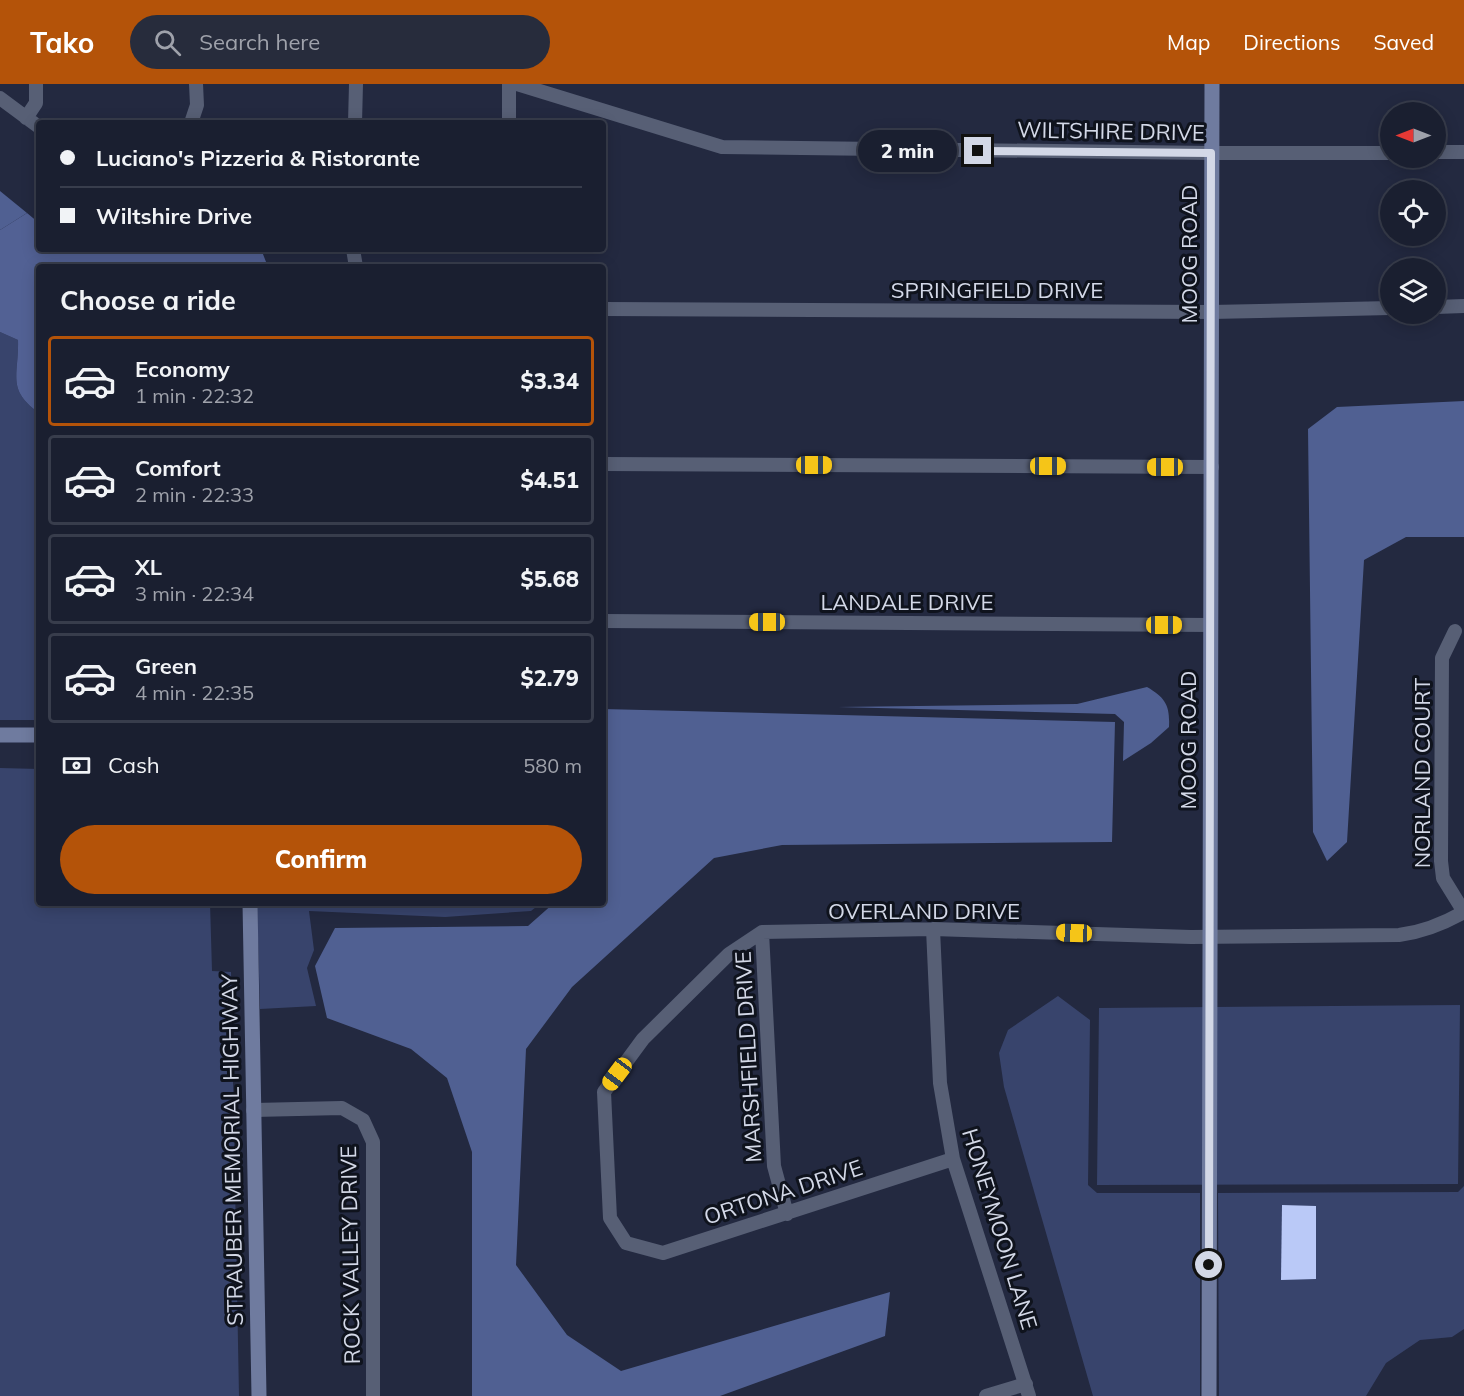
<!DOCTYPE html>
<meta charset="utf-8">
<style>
body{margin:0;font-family:Mulish,sans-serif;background:#272c3c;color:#f1f3f6;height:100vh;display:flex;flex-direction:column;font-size:22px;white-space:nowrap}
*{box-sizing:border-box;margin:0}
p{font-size:20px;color:#9fa2ab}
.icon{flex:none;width:33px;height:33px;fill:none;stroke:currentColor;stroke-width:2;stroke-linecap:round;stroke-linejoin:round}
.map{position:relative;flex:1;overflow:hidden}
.details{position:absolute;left:36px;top:180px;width:570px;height:642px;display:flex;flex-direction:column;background:#1a1f30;border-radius:6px;box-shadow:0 3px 15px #0003,0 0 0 2px #383d4c}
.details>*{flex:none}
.hud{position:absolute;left:36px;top:36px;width:570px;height:132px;border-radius:6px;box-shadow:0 3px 15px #0003,0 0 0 2px #383d4c;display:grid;align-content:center;height:132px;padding:0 24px;background:#1a1f30}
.needle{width:39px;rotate:270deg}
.fabs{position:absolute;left:1380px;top:18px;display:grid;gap:12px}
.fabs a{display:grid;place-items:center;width:66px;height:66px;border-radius:50%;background:#1a1f30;box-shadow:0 3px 15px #0003,0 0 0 2px #383d4c;font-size:30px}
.end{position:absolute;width:27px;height:27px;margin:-14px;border:8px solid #d3d8e7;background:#111;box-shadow:0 0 0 3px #111}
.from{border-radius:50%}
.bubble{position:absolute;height:42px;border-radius:21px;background:#1a1f30;box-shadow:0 3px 15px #0003,0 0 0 2px #383d4c;font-size:20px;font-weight:800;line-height:42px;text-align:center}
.car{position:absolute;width:18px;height:36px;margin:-18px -9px;border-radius:8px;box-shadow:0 0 4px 2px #0007;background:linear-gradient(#f5c518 24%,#345 0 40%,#f5c518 0 76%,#345 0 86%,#f5c518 0)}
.hud b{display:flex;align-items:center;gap:21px;height:57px;font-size:22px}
.hud b+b{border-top:2px solid #383d4c}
.hud i{width:15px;height:15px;background:#f1f3f6}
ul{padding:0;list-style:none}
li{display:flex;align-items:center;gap:18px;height:90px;margin:0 12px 9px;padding:0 12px;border:3px solid #383d4c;border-radius:6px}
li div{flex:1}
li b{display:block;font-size:22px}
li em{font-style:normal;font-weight:800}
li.on{border-color:#b45309}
li>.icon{width:54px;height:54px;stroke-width:1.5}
h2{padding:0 24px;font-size:27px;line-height:72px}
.pay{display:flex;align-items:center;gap:15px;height:66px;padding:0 24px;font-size:22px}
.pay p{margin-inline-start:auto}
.cta{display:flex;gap:12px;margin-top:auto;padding:12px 24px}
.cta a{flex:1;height:69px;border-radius:36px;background:#b45309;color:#fff;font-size:24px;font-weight:800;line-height:69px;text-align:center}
header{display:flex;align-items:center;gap:36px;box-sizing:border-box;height:84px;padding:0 30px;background:#b45309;color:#fff}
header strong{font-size:28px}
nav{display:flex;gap:33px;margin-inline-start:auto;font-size:21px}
.search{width:420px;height:54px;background:#272c3c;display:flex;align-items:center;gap:15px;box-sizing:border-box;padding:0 21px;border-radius:33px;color:#9fa2ab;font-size:22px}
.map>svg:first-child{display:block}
</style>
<header>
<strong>Tako</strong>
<div class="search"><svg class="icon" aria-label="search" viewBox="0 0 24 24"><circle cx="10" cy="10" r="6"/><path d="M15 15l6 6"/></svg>Search here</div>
<nav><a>Map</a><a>Directions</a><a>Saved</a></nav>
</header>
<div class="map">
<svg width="1464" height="1312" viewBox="0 0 1464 1312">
<rect width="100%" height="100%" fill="#232940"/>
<path fill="#38446c" d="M 0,248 L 18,256 C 19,292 6,305 39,329 L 39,636 L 0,636 Z
M 0,684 L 39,685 L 39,819 L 210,819 L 212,887 L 231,888 L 239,1312 L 0,1312 Z
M 257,819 L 541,819 L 531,827 L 445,833 L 309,827 L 314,866 L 307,884 L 316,922 L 260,925 Z
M 1058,912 L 1090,936 L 1088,1101 L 1097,1109 L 1200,1109 L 1200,1312 L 1093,1312 L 1004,1003 L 999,969 L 1008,946 Z
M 1460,921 L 1458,1100 L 1097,1101 L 1099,924 Z
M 1464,1102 L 1464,1245 L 1452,1253 L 1420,1256 L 1386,1279 L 1366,1312 L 1219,1312 L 1218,1109 L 1458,1108 Z"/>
<path fill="#526194" d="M 27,129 L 39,139 L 39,165 L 261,165 L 268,183 L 39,183 L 39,329 C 6,305 19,292 18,256 L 0,248 L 0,146 Z"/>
<path fill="#506092" d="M 0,107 L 27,129 L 0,146 Z
M 1464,317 L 1464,453 L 1406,453 L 1364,476 L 1347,758 L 1327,777 L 1313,748 L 1308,345 L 1337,323 Z
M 1147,603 C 1166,614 1170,622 1169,643 L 1151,659 L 1123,677 L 1124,638 L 1115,630 L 838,623 L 1077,620 Z
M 603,625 L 1115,638 L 1112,758 L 782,761 L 714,774 L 572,903 L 526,965 L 516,1181 L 567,1251 L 621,1287 L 890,1208 L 885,1252 L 720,1312 L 472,1312 L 472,1068 L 447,994 L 411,965 L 327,934 L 315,882 L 335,844 L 528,842 L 554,819 L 603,819 L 603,775 L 606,772 L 606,739 L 603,737 Z"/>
<path fill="#bac9f7" d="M 1282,1121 L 1316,1122 L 1316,1195 L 1281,1196 Z"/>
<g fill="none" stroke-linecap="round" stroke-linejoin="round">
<path stroke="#575f75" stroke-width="14" d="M 509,0 L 509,39
M 517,0 L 722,63 L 1211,69 L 1390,69
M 0,14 L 39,43
M 26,34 L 36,19 L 36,0
M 191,39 L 197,21 L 196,0
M 355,39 L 356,0
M 1436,68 L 1464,68
M 353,165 L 356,183
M 1436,223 L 1464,222
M 603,225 L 1211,228 L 1390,224
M 603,380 L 1212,383
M 603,537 L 1211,541
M 933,845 L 940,999 L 953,1075 L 1029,1312
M 762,848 L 774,1082 L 787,1130
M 253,1026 L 342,1024 L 363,1036 L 373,1058 L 373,1312
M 953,1075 L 663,1169 L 626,1159 L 610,1134 L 604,1008 L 643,955 L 729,870 L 762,848 L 933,845 L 1191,853 L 1399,851 C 1423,848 1443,840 1464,828 L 1443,794 L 1441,777 L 1442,574 L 1455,547
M 986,1312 L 1026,1300"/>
<path stroke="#6f7b9f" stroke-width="15" d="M 0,651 L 39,651
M 250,819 L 259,1312
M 1209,1312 L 1212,0"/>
</g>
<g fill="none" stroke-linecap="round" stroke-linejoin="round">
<path stroke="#d3d8e7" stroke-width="8" d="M 978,67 L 1211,69 L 1209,1181"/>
</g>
<g text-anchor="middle" stroke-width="6" stroke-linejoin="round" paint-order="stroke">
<g font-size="22" fill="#d3d8e7" stroke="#0f131d">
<text transform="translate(1111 47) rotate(1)" y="8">WILTSHIRE DRIVE</text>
<text transform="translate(1189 170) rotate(-90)" y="8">MOOG ROAD</text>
<text x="997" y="214">SPRINGFIELD DRIVE</text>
<text x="907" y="526">LANDALE DRIVE</text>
<text transform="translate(1188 656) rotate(-90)" y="8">MOOG ROAD</text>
<text transform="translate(1422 689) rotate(-90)" y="8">NORLAND COURT</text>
<text x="924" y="835">OVERLAND DRIVE</text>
<text transform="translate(748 973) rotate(-93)" y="8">MARSHFIELD DRIVE</text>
<text transform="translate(232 1066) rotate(-91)" y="8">STRAUBER MEMORIAL HIGHWAY</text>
<text transform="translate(783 1108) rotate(-18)" y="8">ORTONA DRIVE</text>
<text transform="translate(1000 1145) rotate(73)" y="8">HONEYMOON LANE</text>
<text transform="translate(350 1171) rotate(-91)" y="8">ROCK VALLEY DRIVE</text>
</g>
</g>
</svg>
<div class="fabs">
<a><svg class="needle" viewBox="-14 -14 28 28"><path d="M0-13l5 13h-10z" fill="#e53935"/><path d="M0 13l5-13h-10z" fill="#9fa2ab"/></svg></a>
<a><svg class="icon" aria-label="locate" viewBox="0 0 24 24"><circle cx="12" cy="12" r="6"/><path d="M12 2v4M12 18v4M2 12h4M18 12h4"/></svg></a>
<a><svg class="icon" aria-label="layers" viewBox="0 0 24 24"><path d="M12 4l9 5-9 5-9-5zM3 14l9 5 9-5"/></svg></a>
</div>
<i class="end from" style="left:1209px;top:1181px"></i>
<i class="end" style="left:978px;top:67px"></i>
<div class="bubble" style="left:858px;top:46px;width:99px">2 min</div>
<i class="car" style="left:814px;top:381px;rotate:90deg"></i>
<i class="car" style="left:1048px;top:382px;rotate:90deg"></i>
<i class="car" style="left:1165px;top:383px;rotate:270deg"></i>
<i class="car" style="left:767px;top:538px;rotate:270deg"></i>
<i class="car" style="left:1164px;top:541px;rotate:90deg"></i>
<i class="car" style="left:1074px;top:849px;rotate:272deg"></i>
<i class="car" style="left:617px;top:990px;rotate:217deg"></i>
<div class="hud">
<b><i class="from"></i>Luciano's Pizzeria &amp; Ristorante</b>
<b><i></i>Wiltshire Drive</b>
</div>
<section class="details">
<h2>Choose a ride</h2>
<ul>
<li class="on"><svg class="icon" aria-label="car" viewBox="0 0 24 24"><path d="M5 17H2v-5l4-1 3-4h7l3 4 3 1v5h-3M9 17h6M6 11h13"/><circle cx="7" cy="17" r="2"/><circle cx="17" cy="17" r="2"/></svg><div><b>Economy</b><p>1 min · 22:32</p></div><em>$3.34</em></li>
<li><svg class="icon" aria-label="car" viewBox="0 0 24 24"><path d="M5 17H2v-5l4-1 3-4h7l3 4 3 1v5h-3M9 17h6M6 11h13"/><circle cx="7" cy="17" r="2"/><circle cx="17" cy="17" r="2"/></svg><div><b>Comfort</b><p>2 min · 22:33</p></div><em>$4.51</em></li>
<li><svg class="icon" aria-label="car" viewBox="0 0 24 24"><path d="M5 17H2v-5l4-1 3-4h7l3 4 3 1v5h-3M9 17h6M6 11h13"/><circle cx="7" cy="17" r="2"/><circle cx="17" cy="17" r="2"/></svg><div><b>XL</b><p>3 min · 22:34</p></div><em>$5.68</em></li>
<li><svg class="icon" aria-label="car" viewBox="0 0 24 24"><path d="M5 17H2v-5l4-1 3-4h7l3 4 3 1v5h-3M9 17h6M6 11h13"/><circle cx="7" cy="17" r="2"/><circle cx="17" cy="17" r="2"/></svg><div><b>Green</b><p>4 min · 22:35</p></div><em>$2.79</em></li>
</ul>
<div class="pay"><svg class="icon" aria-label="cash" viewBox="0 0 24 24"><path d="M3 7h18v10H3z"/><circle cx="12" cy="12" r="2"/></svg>Cash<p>580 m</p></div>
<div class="cta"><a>Confirm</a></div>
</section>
</div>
